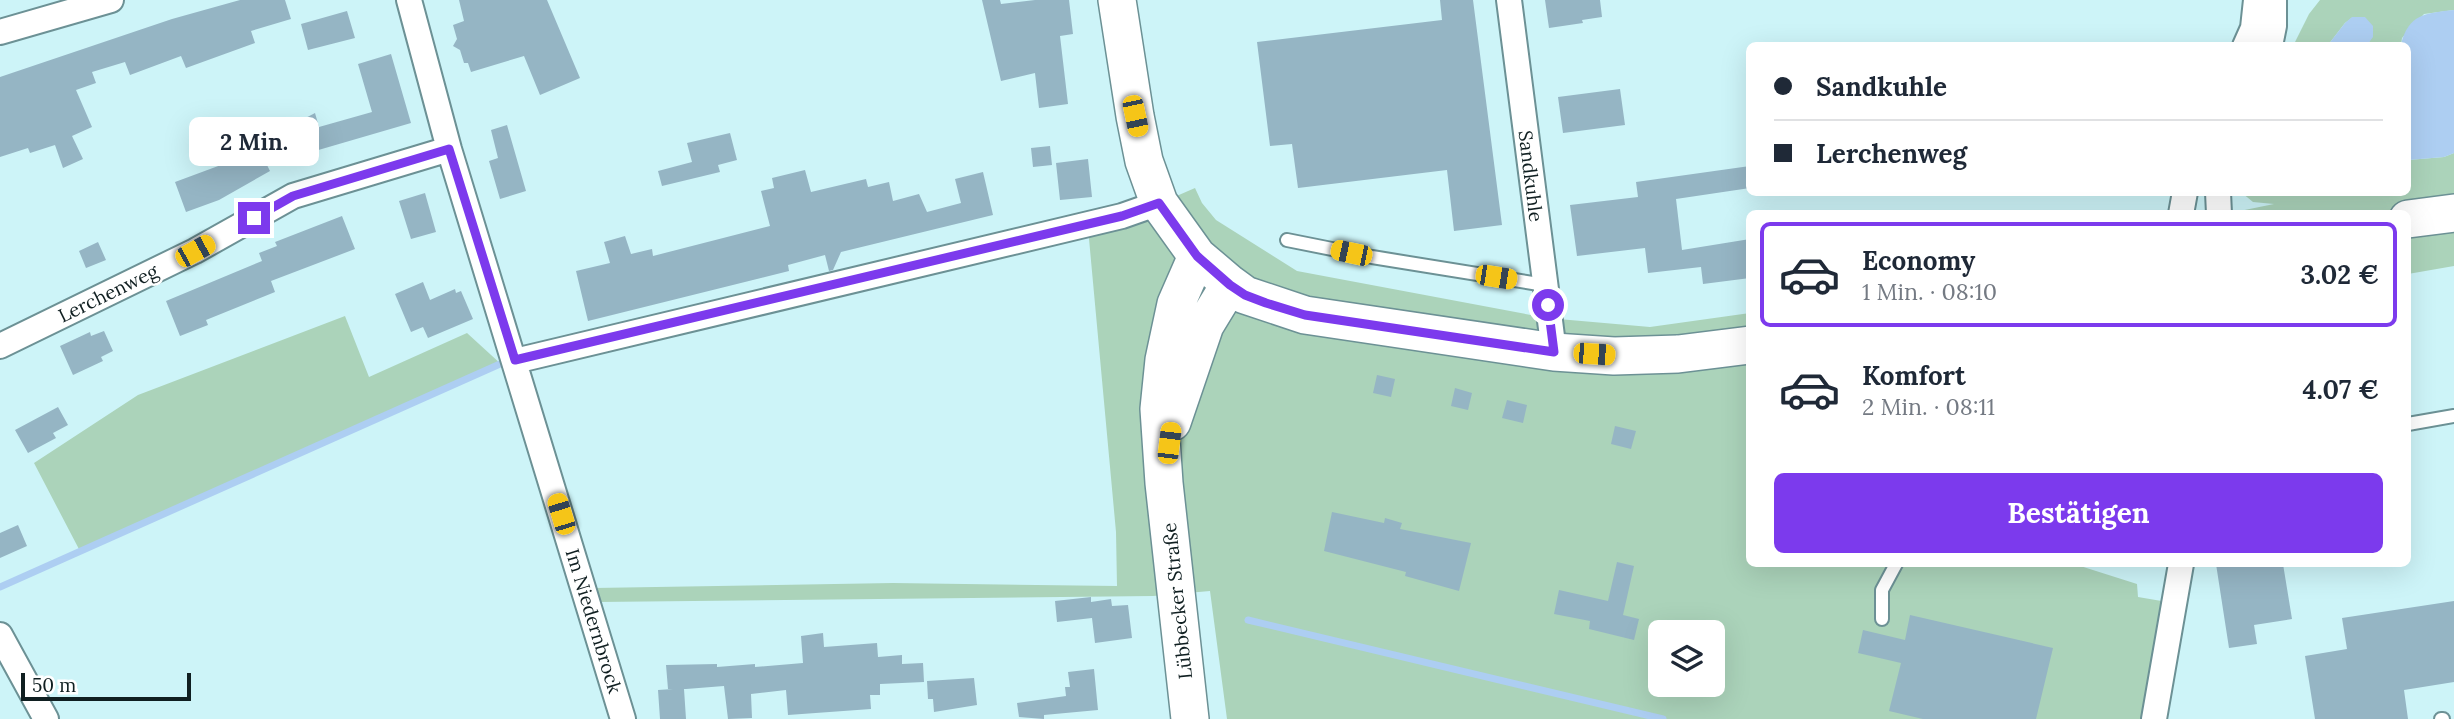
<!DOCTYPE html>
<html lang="de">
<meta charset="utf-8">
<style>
body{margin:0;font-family:Lora,serif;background:#f6f6f7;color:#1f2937;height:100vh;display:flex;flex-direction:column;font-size:26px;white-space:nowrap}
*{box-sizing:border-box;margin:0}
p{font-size:23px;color:#747a83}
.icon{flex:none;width:38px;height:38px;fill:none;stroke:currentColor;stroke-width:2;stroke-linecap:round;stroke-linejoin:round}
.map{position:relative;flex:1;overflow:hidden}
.drawer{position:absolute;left:1746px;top:210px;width:665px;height:357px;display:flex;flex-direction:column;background:#fff;border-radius:10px;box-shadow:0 7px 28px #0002}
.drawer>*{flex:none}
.banner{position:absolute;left:1746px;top:42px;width:665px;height:154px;border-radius:10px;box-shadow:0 7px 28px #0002;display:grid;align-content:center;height:154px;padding:0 28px;background:#fff}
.controls{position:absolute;left:1648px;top:620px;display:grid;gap:14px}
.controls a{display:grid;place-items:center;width:77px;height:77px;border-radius:10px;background:#fff;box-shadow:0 7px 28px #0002;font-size:35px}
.scale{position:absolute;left:21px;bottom:18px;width:170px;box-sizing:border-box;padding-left:7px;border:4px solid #101f21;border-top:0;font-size:19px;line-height:24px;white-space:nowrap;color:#101f21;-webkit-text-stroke:5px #fff;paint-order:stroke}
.end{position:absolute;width:32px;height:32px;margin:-16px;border:9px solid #7c3aed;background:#fff;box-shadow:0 0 0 4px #fff}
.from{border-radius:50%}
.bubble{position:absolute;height:49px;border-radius:10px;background:#fff;box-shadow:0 7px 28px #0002;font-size:23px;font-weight:700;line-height:49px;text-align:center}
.car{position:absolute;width:21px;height:42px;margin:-21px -10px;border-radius:9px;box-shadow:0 0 5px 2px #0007;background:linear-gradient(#f5c518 24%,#345 0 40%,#f5c518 0 76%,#345 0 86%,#f5c518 0)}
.banner b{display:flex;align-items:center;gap:24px;height:66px;font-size:26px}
.banner b+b{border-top:2px solid #e0e1e3}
.banner i{width:18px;height:18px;background:#1f2937}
ul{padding:12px 0 0;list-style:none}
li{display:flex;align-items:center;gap:21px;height:105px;margin:0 14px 10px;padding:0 14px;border:4px solid transparent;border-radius:10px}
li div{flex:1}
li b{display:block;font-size:26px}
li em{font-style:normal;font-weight:700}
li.active{border-color:#7c3aed}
li>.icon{width:63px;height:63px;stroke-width:1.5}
.cta{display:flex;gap:14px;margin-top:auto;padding:14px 28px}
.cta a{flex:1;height:80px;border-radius:10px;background:#7c3aed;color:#fff;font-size:28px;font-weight:700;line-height:80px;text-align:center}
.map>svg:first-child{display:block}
</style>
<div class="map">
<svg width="2454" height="719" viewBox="0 0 2454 719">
<rect width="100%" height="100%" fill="#cdf4f8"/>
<path fill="#abd3ba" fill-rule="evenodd" d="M 2320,0 L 2454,0 L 2454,10 L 2424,14 L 2402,38 L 2401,45 L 2367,45 L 2372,37 L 2353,17 L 2345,23 L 2328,45 L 2293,46 L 2309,14 Z
M 2454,153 L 2454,266 L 2408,274 L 2408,214 L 2225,214 L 2274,204 L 2253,202 L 2242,193 L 2408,192 L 2408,160 L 2444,157 Z
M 1195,188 L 1202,203 L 1216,220 L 1297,271 L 1547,318 L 1650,327 L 1750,313 L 1750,564 L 2074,564 L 2137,584 L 2138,597 L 2185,605 L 2161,719 L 1227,719 L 1210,591 L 1153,596 L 598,602 L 594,588 L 893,583 L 1117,586 L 1116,532 L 1088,228 L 1119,221 ZM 1661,632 L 1713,632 L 1713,684 L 1661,684 Z
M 345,316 L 369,377 L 467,333 L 502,365 L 81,553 L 34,463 L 138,395 Z"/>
<path fill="#adcef2" d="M 2454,10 L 2454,153 L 2444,157 L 2408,160 L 2408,46 L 2401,45 C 2408,14 2426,13 2454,10 Z
M 2352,17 L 2365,17 L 2373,26 L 2373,37 L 2367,45 L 2328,45 L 2345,23 Z"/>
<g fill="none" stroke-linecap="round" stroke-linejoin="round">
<path stroke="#adcef2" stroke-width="7" d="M 0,587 L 500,364
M 1248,620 L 1663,719"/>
</g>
<path fill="#95b5c4" d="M 240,0 L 285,0 L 291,19 L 251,31 L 255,43 L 186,68 L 181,56 L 130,75 L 125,62 L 92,72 L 96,83 L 76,90 L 92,127 L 72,136 L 83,159 L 63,168 L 55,145 L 30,153 L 28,148 L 0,157 L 0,77 L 172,19 Z
M 459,0 L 547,0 L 580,78 L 540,95 L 524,56 L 471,72 L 468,63 L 464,63 L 460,50 L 453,46 L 457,39 L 453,25 L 464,21 Z
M 982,0 L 1000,0 L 1001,4 L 1035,0 L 1069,0 L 1073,34 L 1060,36 L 1068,104 L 1039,108 L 1035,73 L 1001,81 Z
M 1440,0 L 1473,0 L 1502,225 L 1454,231 L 1447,170 L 1298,188 L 1292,144 L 1270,146 L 1257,42 L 1442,20 Z
M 1545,0 L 1600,0 L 1602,17 L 1582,20 L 1583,23 L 1549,28 Z
M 347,11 L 355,38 L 308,50 L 301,24 Z
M 391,54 L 411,123 L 267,165 L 270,171 L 219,200 L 186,212 L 175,182 L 229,162 L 228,159 L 315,113 L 319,127 L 372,112 L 358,64 Z
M 1620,89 L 1625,125 L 1563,133 L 1558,97 Z
M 507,125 L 526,191 L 500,199 L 489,161 L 498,158 L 491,130 Z
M 730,133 L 737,160 L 718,165 L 720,172 L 662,186 L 658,171 L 692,162 L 687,143 Z
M 1050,146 L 1052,165 L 1033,167 L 1031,148 Z
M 1088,159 L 1092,197 L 1060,200 L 1056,163 Z
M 1750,166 L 1750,188 L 1676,199 L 1682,250 L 1750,239 L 1750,278 L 1703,284 L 1701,267 L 1648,273 L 1645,248 L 1577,256 L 1570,205 L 1638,197 L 1636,182 Z
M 805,170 L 811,192 L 866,179 L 868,187 L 889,182 L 893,201 L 919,194 L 927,212 L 961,203 L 955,179 L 983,172 L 993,215 L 841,252 L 833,270 L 829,271 L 825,255 L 788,265 L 789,271 L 588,321 L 576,271 L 610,263 L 604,242 L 625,236 L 631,254 L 652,249 L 653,256 L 770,226 L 761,191 L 774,188 L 772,178 Z
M 425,193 L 436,232 L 411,239 L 399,201 Z
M 342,216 L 355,249 L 271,281 L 275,292 L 206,320 L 208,325 L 180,336 L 166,301 L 262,261 L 259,253 L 277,246 L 275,242 Z
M 98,242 L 106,260 L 86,268 L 79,251 Z
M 423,282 L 430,300 L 455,289 L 456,293 L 461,291 L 473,319 L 428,338 L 423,327 L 411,332 L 395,294 Z
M 104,331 L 113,351 L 101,357 L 103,361 L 73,375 L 60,346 L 90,332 L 91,336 Z
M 1377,375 L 1395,379 L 1391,397 L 1373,393 Z
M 1455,388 L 1472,393 L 1468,410 L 1451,406 Z
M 1507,400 L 1527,405 L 1523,423 L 1502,418 Z
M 58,407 L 68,425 L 53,433 L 56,438 L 28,453 L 15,430 Z
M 1615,426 L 1636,431 L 1631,449 L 1611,444 Z
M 1332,512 L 1384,523 L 1385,518 L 1402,523 L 1400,529 L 1471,543 L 1459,591 L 1405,576 L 1406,572 L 1324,551 Z
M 18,525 L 27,546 L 0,558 L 0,533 Z
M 1617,562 L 1634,566 L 1623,615 L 1639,619 L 1634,640 L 1589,629 L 1590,621 L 1554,614 L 1559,590 L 1608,601 Z
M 2216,564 L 2283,564 L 2292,619 L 2254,625 L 2257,644 L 2229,648 Z
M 1091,597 L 1091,602 L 1111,599 L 1112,606 L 1128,605 L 1132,638 L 1095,643 L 1092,618 L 1057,622 L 1055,601 Z
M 2454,601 L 2454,682 L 2404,690 L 2408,719 L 2315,719 L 2305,656 L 2347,649 L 2342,618 Z
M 1910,615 L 2053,648 L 2036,719 L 1923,719 L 1889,711 L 1901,663 L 1858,653 L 1863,630 L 1905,640 Z
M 823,633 L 824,647 L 877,643 L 878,657 L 902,655 L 902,664 L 923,663 L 924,682 L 880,684 L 880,695 L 870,695 L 871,709 L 788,715 L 786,690 L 751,694 L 752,718 L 728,719 L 724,686 L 686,689 L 684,689 L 686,719 L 660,719 L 658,690 L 673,689 L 668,689 L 666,665 L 717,664 L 717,667 L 755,664 L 755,667 L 803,663 L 801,636 Z
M 1094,669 L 1098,710 L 1044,715 L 1044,719 L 1019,717 L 1017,703 L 1066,696 L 1065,687 L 1070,687 L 1068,672 Z
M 974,678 L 977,705 L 934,712 L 933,699 L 928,699 L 927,681 Z"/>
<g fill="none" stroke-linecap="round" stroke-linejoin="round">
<defs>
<path id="lane" d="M 1287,240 L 1372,257 L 1545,285
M 2408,424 L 2454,416
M 1882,619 L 1882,590 L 1896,564
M 2441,719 L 2443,719"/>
<path id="street" d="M 409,0 L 449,149 L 623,719
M 1509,0 L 1554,352
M 0,32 L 111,0
M 2245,46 L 2253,28 L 2256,0
M 2270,46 L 2274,26 L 2274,0
M 2218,192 L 2219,214
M 2181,214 L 2185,192
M 0,346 L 195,251 L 293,196 L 449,149
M 515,361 L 1122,216 L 1159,203
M 0,635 L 46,719
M 2154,719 L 2181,564"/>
<path id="secondary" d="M 1117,0 L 1135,116 L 1144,161 L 1159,203 L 1197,256 L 1230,284 L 1245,295 L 1305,315 L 1554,352 L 1614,356 L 1678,354 L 1750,345
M 2408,219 L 2454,213
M 1172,422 L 1205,325 L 1230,284
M 1190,719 L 1164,483 L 1159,409 L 1164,360 L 1176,304 L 1197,256"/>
</defs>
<use href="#lane" stroke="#6c9195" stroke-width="16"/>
<use href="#street" stroke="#6c9195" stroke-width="28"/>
<use href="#secondary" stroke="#6c9195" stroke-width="40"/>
<use href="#lane" stroke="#fff" stroke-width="12"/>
<use href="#street" stroke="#fff" stroke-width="24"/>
<use href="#secondary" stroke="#fff" stroke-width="37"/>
</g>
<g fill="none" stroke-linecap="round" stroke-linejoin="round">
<path stroke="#7c3aed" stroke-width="9" d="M 254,218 L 293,196 L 449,149 L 515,360 L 1122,216 L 1159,203 L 1197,256 L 1230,285 L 1245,295 L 1266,303 L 1305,315 L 1554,352 L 1548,305"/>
</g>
<g text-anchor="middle" stroke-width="5" stroke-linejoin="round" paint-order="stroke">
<g font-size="19" fill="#101f21" stroke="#fff">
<text transform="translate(1531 176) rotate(83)" y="7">Sandkuhle</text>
<text transform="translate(108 293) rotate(-26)" y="7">Lerchenweg</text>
<text transform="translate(1177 601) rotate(-96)" y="7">Lübbecker Straße</text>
<text transform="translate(594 621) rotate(73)" y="7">Im Niedernbrock</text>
</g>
</g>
</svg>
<div class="controls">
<a><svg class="icon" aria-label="layers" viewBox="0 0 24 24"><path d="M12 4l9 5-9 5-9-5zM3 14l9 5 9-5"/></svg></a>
</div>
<div class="scale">50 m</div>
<i class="end from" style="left:1548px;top:305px"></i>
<i class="end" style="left:254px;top:218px"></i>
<div class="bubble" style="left:189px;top:117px;width:130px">2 Min.</div>
<i class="car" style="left:1135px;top:116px;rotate:168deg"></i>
<i class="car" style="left:195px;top:251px;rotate:61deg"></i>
<i class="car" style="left:1351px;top:253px;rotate:282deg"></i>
<i class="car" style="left:1496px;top:277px;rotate:99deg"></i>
<i class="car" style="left:1594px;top:354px;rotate:94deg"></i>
<i class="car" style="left:1169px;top:443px;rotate:7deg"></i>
<i class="car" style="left:561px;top:514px;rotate:343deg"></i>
<div class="banner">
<b><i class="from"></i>Sandkuhle</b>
<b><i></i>Lerchenweg</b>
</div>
<section class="drawer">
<ul>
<li class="active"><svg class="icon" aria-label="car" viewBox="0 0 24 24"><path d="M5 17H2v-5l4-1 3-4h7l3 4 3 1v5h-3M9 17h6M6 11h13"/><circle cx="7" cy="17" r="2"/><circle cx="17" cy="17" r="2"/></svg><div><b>Economy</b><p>1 Min. · 08:10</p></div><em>3.02 €</em></li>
<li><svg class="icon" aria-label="car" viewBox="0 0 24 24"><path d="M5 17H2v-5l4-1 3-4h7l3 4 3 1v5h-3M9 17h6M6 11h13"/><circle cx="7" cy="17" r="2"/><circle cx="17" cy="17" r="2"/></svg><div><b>Komfort</b><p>2 Min. · 08:11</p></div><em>4.07 €</em></li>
</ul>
<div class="cta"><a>Bestätigen</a></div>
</section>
</div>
